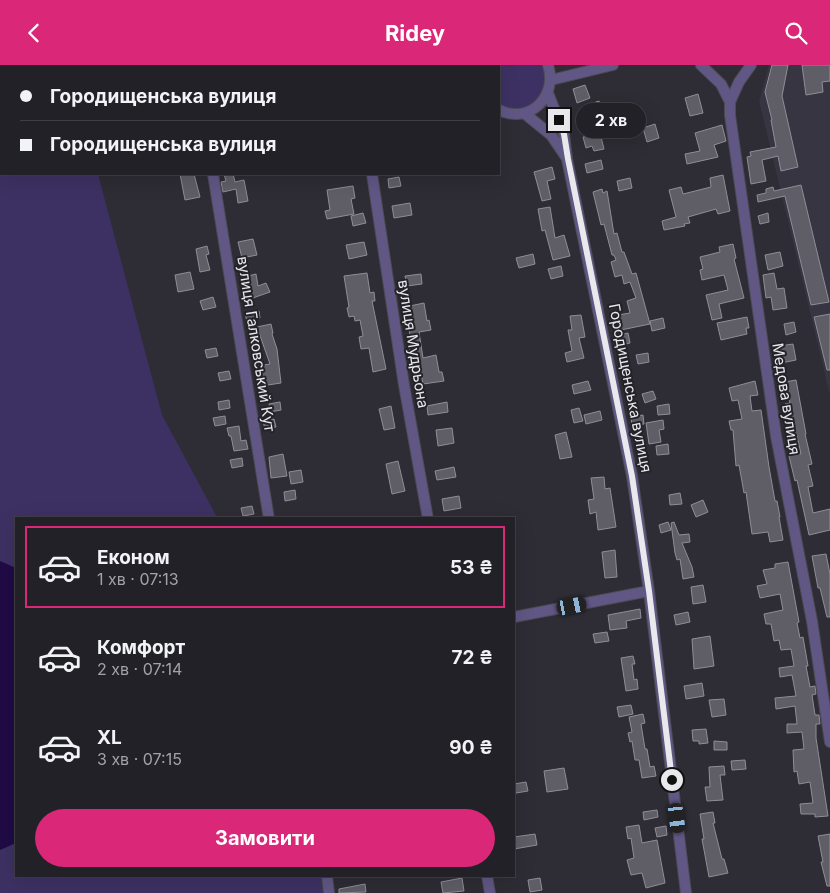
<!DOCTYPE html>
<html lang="uk">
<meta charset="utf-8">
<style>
body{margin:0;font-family:Inter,sans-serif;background:#2a292f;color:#f1f3f6;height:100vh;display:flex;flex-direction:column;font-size:19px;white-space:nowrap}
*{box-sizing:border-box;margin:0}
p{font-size:16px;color:#a2a3a7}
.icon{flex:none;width:28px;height:28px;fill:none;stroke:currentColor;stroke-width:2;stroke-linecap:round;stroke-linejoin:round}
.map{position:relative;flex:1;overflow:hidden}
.sheet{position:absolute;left:15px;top:452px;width:500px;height:360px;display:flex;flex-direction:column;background:#222127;border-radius:0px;box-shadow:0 5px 20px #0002,0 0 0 1px #3f3e44}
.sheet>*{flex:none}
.banner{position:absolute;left:0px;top:0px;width:500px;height:110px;box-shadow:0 5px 20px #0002,0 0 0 1px #3f3e44;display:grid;align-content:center;height:110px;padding:0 20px;background:#222127}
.end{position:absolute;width:22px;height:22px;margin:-11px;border:6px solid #e9e8ed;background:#111;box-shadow:0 0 0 2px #111}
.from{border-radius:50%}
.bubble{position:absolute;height:35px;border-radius:18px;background:#222127;box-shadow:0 5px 20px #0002,0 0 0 1px #3f3e44;font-size:16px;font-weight:700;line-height:35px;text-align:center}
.car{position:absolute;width:15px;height:30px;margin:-15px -8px;border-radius:6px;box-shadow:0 0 4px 1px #0007;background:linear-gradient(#222 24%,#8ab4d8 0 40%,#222 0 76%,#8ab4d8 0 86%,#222 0)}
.banner b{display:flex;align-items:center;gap:18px;height:48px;font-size:19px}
.banner b+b{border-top:1px solid #3f3e44}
.banner i{width:12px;height:12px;background:#f1f3f6}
ul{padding:9px 0 0;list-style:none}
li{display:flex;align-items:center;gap:15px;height:82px;margin:0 10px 8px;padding:0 10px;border:2px solid transparent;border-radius:0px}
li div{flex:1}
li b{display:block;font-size:19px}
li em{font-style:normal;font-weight:700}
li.current{border-color:#db2777}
li>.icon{width:45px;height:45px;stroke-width:1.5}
.action{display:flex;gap:10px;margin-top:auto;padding:10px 20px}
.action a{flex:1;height:58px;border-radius:30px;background:#db2777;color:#fff;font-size:20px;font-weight:700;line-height:58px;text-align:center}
header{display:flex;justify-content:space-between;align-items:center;height:65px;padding:0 20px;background:#db2777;color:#fff;font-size:22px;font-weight:700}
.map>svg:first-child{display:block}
</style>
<header><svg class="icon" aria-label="back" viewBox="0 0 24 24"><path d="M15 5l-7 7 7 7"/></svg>Ridey<svg class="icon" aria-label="search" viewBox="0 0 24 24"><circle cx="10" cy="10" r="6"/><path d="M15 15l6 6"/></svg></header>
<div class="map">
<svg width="830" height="828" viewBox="0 0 830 828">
<rect width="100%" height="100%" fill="#2e2c34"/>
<path fill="#373542" d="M 769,0 L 830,0 L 830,330 L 759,36 Z"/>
<path fill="#3d3163" d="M 0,0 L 70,0 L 70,1 L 1,1 L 1,109 L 98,109 L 162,350 L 218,454 L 16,454 L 16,811 L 327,811 L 329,828 L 0,828 Z
M 483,0 L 547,0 L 548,22 L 528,45 L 499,44 L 499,1 L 482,1 Z"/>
<path fill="#200b45" d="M 0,496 L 16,503 L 16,778 L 0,785 Z"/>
<path fill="#5f5e67" stroke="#8f8e97" d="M 772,0 L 788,0 L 782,31 L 798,102 L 781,106 L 778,91 L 762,95 L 766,116 L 751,119 L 747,92 L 751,91 L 750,87 L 776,82 L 771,55 L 772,55 L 765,27 Z
M 802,0 L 830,0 L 830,16 L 822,17 L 823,27 L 806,30 Z
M 585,20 L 590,33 L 577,38 L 573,24 Z
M 698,29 L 703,48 L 690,51 L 685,33 Z
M 599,36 L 603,45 L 594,49 L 590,39 Z
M 618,41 L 621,49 L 608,55 L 605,46 Z
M 655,59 L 659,73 L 647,77 L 643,63 Z
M 722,60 L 726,76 L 714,80 L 718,92 L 687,99 L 685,89 L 700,86 L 695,68 Z
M 600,68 L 604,84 L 594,86 L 592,81 L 586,83 L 583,72 Z
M 601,95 L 603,104 L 587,108 L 585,99 Z
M 552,102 L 555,114 L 547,116 L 551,134 L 542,136 L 534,107 Z
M 180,109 L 194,109 L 200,132 L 185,135 Z
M 224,109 L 233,109 L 235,117 L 244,115 L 248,136 L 238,138 L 236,124 L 223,127 L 221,117 L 226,116 Z
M 723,110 L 730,146 L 718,149 L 716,144 L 688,152 L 690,158 L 684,159 L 685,161 L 664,165 L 662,156 L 676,152 L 669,125 L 681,122 L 683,129 L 711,122 L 710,113 Z
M 399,112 L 401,121 L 389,123 L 388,114 Z
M 630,113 L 632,123 L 619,126 L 617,116 Z
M 801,120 L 829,237 L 811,240 L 785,131 L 758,137 L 757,130 L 766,128 L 766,124 L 773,122 L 774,126 Z
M 353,121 L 355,133 L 351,134 L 354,149 L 327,154 L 325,146 L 330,145 L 327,125 Z
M 602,124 L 603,128 L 607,126 L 614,169 L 617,168 L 622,187 L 624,187 L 632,209 L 636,208 L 650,259 L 621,265 L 618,250 L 630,248 L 627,236 L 636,233 L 630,217 L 624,219 L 622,210 L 615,212 L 611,197 L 616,195 L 614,190 L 612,190 L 604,159 L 601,160 L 593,127 Z
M 410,138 L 412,150 L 394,153 L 392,141 Z
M 550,142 L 555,173 L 564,170 L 570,191 L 553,195 L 545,165 L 542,166 L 538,144 Z
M 363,148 L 366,158 L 353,161 L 351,151 Z
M 768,148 L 769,157 L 760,159 L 758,151 Z
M 253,174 L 257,190 L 242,193 L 238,177 Z
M 364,177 L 367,190 L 349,194 L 346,180 Z
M 733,179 L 736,193 L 734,194 L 744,233 L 719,239 L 722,253 L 712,255 L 706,230 L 728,225 L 724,210 L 702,215 L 700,205 L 703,204 L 700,192 L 720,187 L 719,182 Z
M 207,181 L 209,189 L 206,190 L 210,205 L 200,207 L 196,184 Z
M 780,187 L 783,201 L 768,205 L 765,190 Z
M 533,189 L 535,199 L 519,203 L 516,193 Z
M 561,201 L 563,211 L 551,214 L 548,204 Z
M 190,207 L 194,224 L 178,227 L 175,210 Z
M 367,208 L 370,228 L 374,227 L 375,236 L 372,236 L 386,304 L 373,307 L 369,283 L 361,284 L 359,272 L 363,271 L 360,255 L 355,256 L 354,251 L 349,252 L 347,243 L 349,242 L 344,211 Z
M 774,208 L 777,224 L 784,223 L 787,243 L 773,245 L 771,232 L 766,233 L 763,210 Z
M 256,209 L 258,221 L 266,218 L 270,227 L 250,234 L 244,212 Z
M 421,209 L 422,219 L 407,221 L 405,211 Z
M 213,232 L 216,242 L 203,245 L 200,236 Z
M 424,238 L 427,256 L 429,255 L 431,265 L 419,267 L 423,293 L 436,290 L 439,307 L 442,307 L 444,316 L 423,319 L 420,302 L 417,302 L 414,285 L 410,286 L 408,276 L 411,276 L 405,242 Z
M 259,246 L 260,253 L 247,256 L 245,249 Z
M 830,249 L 830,305 L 827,305 L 814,252 Z
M 581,250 L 585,272 L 579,273 L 584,293 L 567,297 L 565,288 L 572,286 L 568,265 L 572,265 L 570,251 Z
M 747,252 L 749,263 L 746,263 L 747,269 L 721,275 L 717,258 Z
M 663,253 L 665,263 L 652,266 L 650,256 Z
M 794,257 L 796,267 L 786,270 L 784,259 Z
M 271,259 L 273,268 L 272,269 L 277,284 L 281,318 L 261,321 L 258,301 L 270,299 L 257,262 Z
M 628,268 L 630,278 L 618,281 L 615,271 Z
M 793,279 L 796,295 L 781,298 L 778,285 L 781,284 L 780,281 Z
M 216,283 L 218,291 L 207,293 L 205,285 Z
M 648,288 L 649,297 L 638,299 L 636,290 Z
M 229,306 L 231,314 L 220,316 L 218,308 Z
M 796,315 L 806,369 L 805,369 L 812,399 L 808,400 L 813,421 L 808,422 L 813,448 L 830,444 L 830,465 L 809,470 L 797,415 L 795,416 L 789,391 L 801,389 L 797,371 L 790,373 L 785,339 L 790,338 L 785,317 Z
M 588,316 L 591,325 L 574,329 L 572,320 Z
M 755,316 L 758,330 L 750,331 L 752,346 L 761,345 L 769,402 L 775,436 L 777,436 L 780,452 L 779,452 L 783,475 L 770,477 L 768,467 L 752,469 L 746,427 L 744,428 L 739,400 L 736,401 L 733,365 L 731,365 L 729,356 L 742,354 L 738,335 L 732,336 L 729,323 Z
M 653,326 L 656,334 L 645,338 L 642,329 Z
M 229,335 L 230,343 L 219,345 L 218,337 Z
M 280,337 L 281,345 L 270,347 L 269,339 Z
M 447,337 L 448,347 L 428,350 L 427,341 Z
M 669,339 L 670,349 L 658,350 L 657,341 Z
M 391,341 L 395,363 L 384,365 L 379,344 Z
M 579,343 L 583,356 L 574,358 L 571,345 Z
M 600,346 L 602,355 L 586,359 L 584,350 Z
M 643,350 L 644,359 L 632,361 L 631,352 Z
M 225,351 L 226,359 L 215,361 L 213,353 Z
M 274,354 L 276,362 L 265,364 L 263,356 Z
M 663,355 L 664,364 L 659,365 L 661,377 L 649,379 L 646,358 Z
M 239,361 L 241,376 L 246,375 L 248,384 L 234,386 L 231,371 L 229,371 L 227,363 Z
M 452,363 L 454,378 L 438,381 L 436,365 Z
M 566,367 L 572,392 L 560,394 L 555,370 Z
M 668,379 L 669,389 L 657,390 L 656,381 Z
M 283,389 L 287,411 L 271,413 L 269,392 Z
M 242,393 L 243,401 L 232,403 L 230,395 Z
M 398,396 L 405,426 L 392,429 L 386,399 Z
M 454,402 L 456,412 L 437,415 L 435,406 Z
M 301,405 L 303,417 L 291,419 L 289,407 Z
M 604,412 L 605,424 L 610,423 L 616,462 L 598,465 L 596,447 L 590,449 L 588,435 L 594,434 L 591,413 Z
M 295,425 L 296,434 L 285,436 L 284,427 Z
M 680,428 L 682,439 L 670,440 L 669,430 Z
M 459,431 L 461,443 L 444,446 L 442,434 Z
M 703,435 L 708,447 L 696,452 L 691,440 Z
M 252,441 L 254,449 L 243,451 L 241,443 Z
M 668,457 L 671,465 L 661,468 L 659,460 Z
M 674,457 L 679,470 L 689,469 L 690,477 L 682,478 L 692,502 L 694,512 L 683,514 L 680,494 L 677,495 L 675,488 L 671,458 Z
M 615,485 L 617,512 L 605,513 L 602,487 Z
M 826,489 L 830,509 L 830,552 L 827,552 L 820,523 L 818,523 L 812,491 Z
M 788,497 L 799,557 L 797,558 L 800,573 L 803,572 L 808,601 L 806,601 L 810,622 L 815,621 L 816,629 L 812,630 L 815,650 L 819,650 L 820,659 L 816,659 L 816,673 L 828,751 L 815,752 L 815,749 L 801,749 L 800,739 L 813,738 L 810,717 L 799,719 L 797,706 L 794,707 L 793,685 L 804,684 L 802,667 L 787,668 L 787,659 L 797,659 L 795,641 L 776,644 L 775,633 L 796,631 L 792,610 L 780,612 L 779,603 L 794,601 L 791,584 L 781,585 L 779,575 L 774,576 L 771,559 L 766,559 L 764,549 L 783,545 L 780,529 L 760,533 L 757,521 L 767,519 L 763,505 L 775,503 L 775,499 Z
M 703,520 L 706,537 L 693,539 L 691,522 Z
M 640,544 L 641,553 L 626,556 L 627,563 L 610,565 L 608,550 Z
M 688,547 L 690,557 L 676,560 L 674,550 Z
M 607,567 L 609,576 L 595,578 L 593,569 Z
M 710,571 L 714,601 L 694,604 L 692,574 Z
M 633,591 L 635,599 L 632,599 L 634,615 L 637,614 L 638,624 L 626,626 L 621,593 Z
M 702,618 L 704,631 L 686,634 L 684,621 Z
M 724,634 L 726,650 L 712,652 L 709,635 Z
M 631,640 L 633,649 L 619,652 L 617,642 Z
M 643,649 L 645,658 L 641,659 L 645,684 L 647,684 L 650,702 L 654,701 L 656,711 L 642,713 L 639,695 L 635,695 L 632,676 L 630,677 L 628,668 L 632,667 L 629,652 Z
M 706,664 L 708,678 L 699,679 L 699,676 L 693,676 L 692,665 Z
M 714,676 L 727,677 L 727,685 L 714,685 Z
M 745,695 L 746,704 L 732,705 L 731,696 Z
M 724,701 L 725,710 L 720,710 L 723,735 L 707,736 L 705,722 L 710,722 L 709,702 Z
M 564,703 L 568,724 L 547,727 L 544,706 Z
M 526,717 L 528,726 L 516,728 L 514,719 Z
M 657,745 L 658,752 L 644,755 L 643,747 Z
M 713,747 L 715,758 L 713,758 L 722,794 L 724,794 L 728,808 L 709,812 L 702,774 L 704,774 L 700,749 Z
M 639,760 L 642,778 L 657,775 L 665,818 L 646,823 L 642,808 L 631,810 L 627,795 L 634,793 L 631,773 L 628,774 L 626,762 Z
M 666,761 L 667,770 L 657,772 L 655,763 Z
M 535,769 L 537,780 L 514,784 L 514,772 Z
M 830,769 L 830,821 L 827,821 L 821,797 L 823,797 L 818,771 Z
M 462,813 L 464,826 L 443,828 L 441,817 Z
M 540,813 L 542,825 L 530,827 L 528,815 Z
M 365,819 L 366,827 L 339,828 L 339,824 Z"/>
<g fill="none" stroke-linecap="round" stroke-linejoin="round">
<defs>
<path id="street" d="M 195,0 L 195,1
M 355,0 L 356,1
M 701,0 L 721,19 L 730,37
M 751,0 L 739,17 L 730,37 L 730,50 L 776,371 L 812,556 L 830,677
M 41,1 L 46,0
M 481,1 L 481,0
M 551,15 L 613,0
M 548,28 L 564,69 L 567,94 L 632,411 L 649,526 L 686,828
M 0,36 L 1,35
M 499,45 C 530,60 558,31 548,0
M 524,48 L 551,70 L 566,92
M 213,109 L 269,454
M 372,109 L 404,320 L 428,454
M 514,552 L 649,526
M 327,811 L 329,828
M 487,811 L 490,828"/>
</defs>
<use href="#street" stroke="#4c4a52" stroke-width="12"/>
<use href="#street" stroke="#605785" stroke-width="10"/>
</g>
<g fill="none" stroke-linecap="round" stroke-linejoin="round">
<path stroke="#e9e8ed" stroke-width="6" d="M 559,55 L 564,69 L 568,94 L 632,411 L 649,526 L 672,715"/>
</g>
<g text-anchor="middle" stroke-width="4" stroke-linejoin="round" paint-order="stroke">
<g font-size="15" fill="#e9e8ed" stroke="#24232a">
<text transform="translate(256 279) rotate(81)" y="5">вулиця Галковський Кут</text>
<text transform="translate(413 279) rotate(81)" y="5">вулиця Мудрьона</text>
<text transform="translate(630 323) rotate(79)" y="5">Городищенська вулиця</text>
<text transform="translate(786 334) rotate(81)" y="5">Медова вулиця</text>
</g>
</g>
</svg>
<i class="end from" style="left:672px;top:715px"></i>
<i class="end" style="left:559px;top:55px"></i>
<div class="bubble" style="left:576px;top:38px;width:70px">2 хв</div>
<i class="car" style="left:572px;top:541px;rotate:79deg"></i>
<i class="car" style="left:677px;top:753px;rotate:173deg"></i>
<div class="banner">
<b><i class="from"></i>Городищенська вулиця</b>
<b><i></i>Городищенська вулиця</b>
</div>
<section class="sheet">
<ul>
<li class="current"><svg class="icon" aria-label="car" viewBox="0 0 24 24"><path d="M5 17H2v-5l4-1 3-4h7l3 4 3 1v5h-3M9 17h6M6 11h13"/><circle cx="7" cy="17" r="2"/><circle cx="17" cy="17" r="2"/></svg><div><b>Економ</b><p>1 хв · 07:13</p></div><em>53 ₴</em></li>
<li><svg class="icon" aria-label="car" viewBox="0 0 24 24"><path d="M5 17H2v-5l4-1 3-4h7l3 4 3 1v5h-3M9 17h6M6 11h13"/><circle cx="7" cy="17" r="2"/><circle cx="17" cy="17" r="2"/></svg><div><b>Комфорт</b><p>2 хв · 07:14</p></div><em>72 ₴</em></li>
<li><svg class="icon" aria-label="car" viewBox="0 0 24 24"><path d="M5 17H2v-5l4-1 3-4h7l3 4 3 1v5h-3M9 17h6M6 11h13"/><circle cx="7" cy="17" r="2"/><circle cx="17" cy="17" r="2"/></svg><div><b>XL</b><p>3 хв · 07:15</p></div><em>90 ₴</em></li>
</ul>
<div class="action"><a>Замовити</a></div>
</section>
</div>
